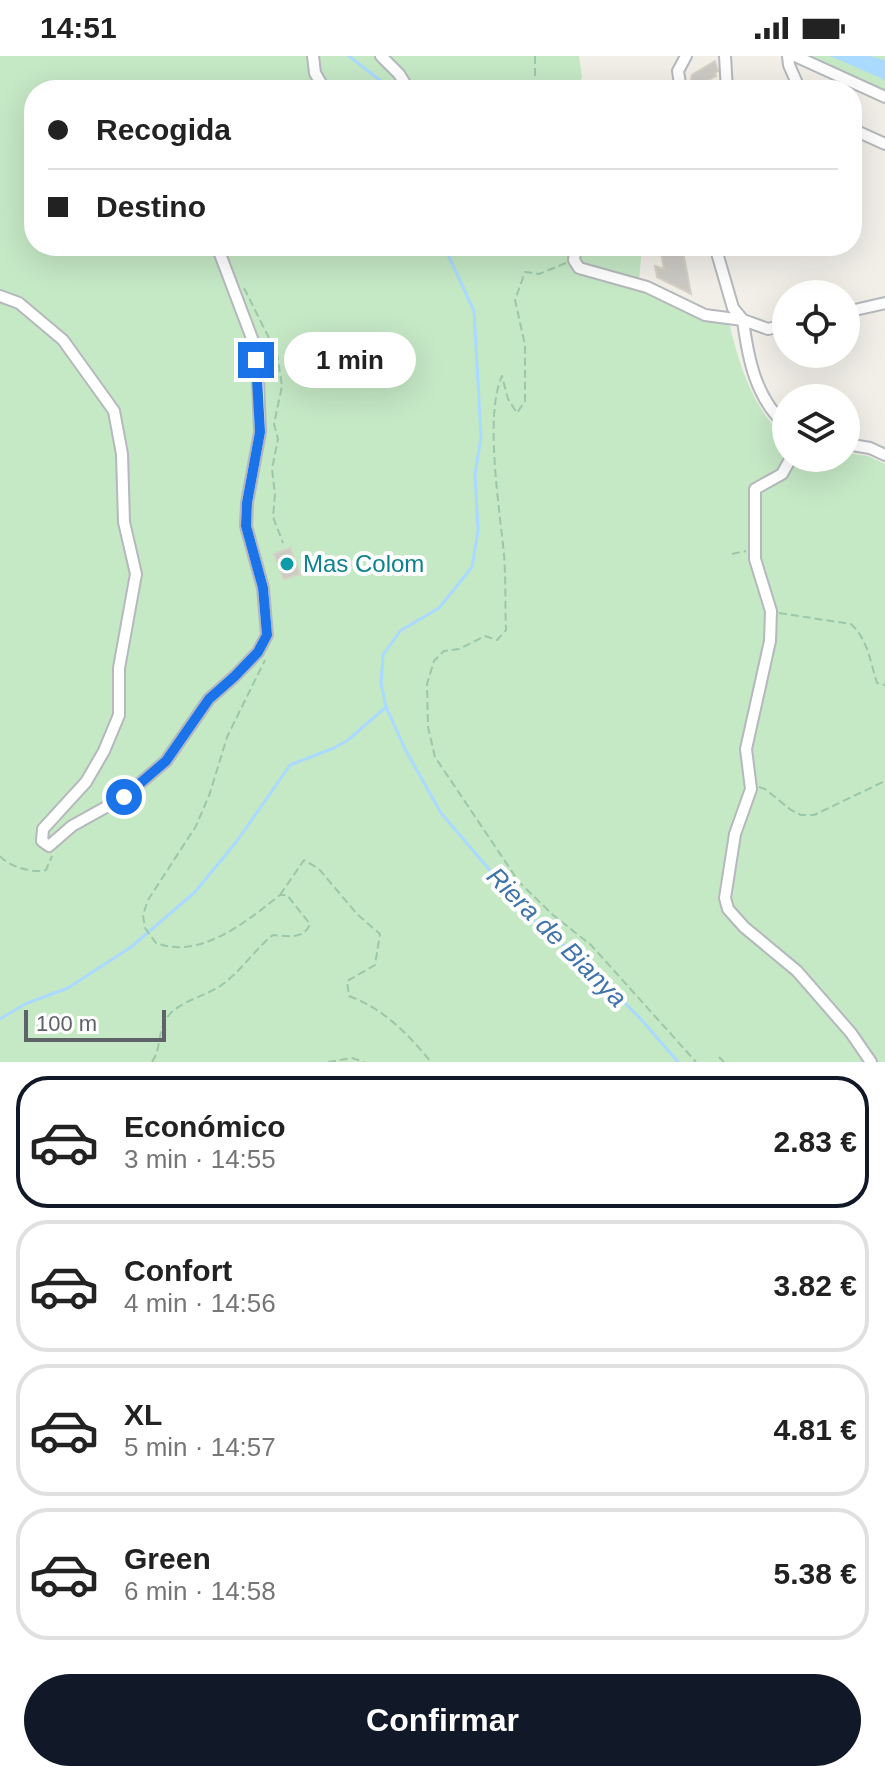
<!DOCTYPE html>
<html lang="es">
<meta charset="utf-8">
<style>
body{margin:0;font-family:Arial,sans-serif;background:#f2f2f2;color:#222;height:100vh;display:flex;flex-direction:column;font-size:30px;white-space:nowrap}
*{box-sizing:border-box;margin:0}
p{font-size:26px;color:#767676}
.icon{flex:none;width:44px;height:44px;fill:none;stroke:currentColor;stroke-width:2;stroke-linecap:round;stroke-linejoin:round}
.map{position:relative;height:1006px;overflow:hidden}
.sheet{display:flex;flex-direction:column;background:#fff;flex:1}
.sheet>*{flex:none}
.guide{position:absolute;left:24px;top:24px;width:838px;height:176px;border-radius:32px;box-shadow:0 8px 32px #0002;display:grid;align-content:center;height:176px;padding:0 24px;background:#fff}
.tools{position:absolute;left:772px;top:224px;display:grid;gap:16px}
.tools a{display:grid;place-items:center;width:88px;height:88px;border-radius:50%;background:#fff;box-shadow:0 8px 32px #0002;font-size:40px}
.scale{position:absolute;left:24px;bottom:20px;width:142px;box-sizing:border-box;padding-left:8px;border:4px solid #5f6368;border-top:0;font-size:22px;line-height:28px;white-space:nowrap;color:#5f6368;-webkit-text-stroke:6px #fff;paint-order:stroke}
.end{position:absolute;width:36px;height:36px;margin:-18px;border:10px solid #1a73e8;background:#fff;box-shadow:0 0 0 4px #fff}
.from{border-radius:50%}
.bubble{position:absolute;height:56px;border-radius:28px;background:#fff;box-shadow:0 8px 32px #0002;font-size:26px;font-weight:600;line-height:56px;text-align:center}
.guide b{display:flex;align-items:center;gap:28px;height:76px;font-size:30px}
.guide b+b{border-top:2px solid #e0e0e0}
.guide i{width:20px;height:20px;background:#222}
ul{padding:14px 0 0;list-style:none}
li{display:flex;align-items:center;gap:24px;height:132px;margin:0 16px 12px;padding:0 8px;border:4px solid #e0e0e0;border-radius:32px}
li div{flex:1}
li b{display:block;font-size:30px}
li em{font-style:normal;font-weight:600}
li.selected{border-color:#111827}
li>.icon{width:72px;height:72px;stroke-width:1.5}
.cta{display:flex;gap:16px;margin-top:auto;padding:16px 24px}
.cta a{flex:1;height:92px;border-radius:48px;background:#111827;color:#fff;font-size:32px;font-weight:600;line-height:92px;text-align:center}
.status{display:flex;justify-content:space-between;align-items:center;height:56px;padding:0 40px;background:#fff;direction:ltr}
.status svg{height:22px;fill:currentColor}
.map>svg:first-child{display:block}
</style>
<div class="status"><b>14:51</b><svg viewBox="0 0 49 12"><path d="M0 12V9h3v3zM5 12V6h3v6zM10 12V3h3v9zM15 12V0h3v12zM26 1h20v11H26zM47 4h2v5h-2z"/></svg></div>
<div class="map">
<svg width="885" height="1006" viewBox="0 0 885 1006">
<rect width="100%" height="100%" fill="#f1efe8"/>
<path fill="#c5e8c5" d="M 0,0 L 579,0 L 582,21 L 577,34 L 34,34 L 34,190 L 642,190 L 639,226 L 699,252 L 727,258 C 738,304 750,350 786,383 L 786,402 L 846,402 L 846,397 L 868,400 L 885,408 L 885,1006 L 0,1006 Z
M 803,0 L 885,0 L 885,37 Z"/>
<path fill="#aadaff" d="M 830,0 L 869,0 L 885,4 L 885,24 Z"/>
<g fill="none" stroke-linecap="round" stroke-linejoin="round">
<path stroke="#aadaff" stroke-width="3" d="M 349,0 L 382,26 L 386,34
M 444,190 L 474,255 L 481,381 L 475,418 L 478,475 L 472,511 L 439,552 L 400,575 L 383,599 L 381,627 L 386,651 L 405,693 L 441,757 L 528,859 L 579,902 L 639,961 L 678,1006
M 0,963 L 25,948 L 68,932 L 131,891 L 195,836 L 237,785 L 290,709 L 334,692 L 348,684 L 386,651"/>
</g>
<path fill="#cccac5" stroke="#d6d1c6" stroke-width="2" d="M 715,5 L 718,15 L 715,17 L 716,20 L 689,34 L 692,19 Z
M 660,190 L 682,190 L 691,238 L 657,221 L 655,210 L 664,213 Z
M 290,492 L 300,518 L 284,523 L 274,498 Z"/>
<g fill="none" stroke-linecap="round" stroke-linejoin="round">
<defs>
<path id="street" d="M 313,0 L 315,17 L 325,34
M 381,0 L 399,18 L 409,34
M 725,0 L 727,34
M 788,0 L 789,9 L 800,34
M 795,0 L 885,41
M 681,34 L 678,15 L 686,0
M 852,73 L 885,88
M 576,190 L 574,204 L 579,212 L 647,231 L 705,259 L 743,264 L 768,273 L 786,269
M 715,190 L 733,252 L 743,264
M 0,240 L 19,247 L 63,284 L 114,355 L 122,398 L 124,466 L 136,518 L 119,612 L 119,659 L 104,695 L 86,726 L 43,773 L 42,785 L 49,790 L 72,770 L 124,741 L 166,705 L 209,643 L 235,620 L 258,596 L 267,579 L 263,532 L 246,470 L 247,447 L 260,376 L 258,324 L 253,285 L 217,190
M 846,256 L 885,247
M 743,264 C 748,303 756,343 786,369
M 846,388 L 870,392 L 885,399
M 791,402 L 782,418 L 755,433 L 755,503 L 771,555 L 770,585 L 746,693 L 751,733 L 735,778 L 725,842 L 728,853 L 744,871 L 797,915 L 851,977 L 871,1006"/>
</defs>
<use href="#street" stroke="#b5b8bc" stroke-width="14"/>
<path stroke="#9cc7a9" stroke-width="2" stroke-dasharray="8 4" stroke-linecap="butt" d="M 535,0 L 535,34
M 566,207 L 539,218 L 525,216 L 515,244 L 525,289 L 525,345 L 517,357 L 508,343 L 502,320 C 484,359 500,454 504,499 C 506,524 505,550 506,574 L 497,584 L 485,580 L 459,593 L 444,595 L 434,605 L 427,628 L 428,671 L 435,701 L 519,826 L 553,859 L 591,889 L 696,1006
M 244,232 L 277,298 L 282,330 L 274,368 L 278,383 L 272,413 L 275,438 L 273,461 L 283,487
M 732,498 L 746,495
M 779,557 L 851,568 C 868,584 870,605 877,627 L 885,629
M 759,731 L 765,733 L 791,754 L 801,759 L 814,759 L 885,725
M 0,800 C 8,810 33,818 46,814 L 52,800
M 280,839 L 304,804 L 319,813 L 357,858 L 380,878 L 375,909 L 347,925 L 349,940 C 384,953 408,978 431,1006
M 719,1001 L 724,1006
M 152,1006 C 162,992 157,973 169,959 C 182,944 207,940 223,928 C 242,914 255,893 273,879 C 287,880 304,884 310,868 L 287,839 L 280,839 C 247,865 201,904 156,887 L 145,872 L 143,859 L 148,844 L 196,770 L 210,737 L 227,681 L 265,604
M 328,1006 L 352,1002 L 364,1006"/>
<use href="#street" stroke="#fff" stroke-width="10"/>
</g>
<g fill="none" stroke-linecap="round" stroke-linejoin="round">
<path stroke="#1a73e8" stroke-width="10" d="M 124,741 L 166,705 L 209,643 L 235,620 L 258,596 L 267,579 L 263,532 L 246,470 L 247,447 L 260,376 L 256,304"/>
</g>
<circle fill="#0f9aa8" stroke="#fff" stroke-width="3" cx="287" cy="508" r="8"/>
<g text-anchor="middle" stroke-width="8" stroke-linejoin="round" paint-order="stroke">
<g font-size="24" fill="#0d838f" stroke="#fff" text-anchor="start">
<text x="303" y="516">Mas Colom</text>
</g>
<g font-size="26" font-style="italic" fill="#4174aa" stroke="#fff">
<text transform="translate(557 881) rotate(45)" y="9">Riera de Bianya</text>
</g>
</g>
</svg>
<div class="tools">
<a><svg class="icon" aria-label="locate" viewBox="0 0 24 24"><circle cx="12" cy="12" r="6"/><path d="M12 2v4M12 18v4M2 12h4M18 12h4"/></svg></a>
<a><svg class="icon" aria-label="layers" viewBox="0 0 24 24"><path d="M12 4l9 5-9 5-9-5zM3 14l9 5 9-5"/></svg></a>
</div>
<div class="scale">100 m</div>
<i class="end from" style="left:124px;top:741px"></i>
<i class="end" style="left:256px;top:304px"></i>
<div class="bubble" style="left:284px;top:276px;width:132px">1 min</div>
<div class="guide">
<b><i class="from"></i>Recogida</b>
<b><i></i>Destino</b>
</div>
</div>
<section class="sheet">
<ul>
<li class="selected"><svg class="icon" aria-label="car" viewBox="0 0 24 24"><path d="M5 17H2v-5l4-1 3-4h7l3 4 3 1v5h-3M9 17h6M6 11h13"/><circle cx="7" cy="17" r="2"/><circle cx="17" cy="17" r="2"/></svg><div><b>Económico</b><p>3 min · 14:55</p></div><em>2.83 €</em></li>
<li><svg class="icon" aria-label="car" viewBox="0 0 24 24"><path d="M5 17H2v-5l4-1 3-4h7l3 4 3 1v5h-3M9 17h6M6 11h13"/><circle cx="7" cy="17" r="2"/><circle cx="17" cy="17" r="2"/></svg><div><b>Confort</b><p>4 min · 14:56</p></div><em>3.82 €</em></li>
<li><svg class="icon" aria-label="car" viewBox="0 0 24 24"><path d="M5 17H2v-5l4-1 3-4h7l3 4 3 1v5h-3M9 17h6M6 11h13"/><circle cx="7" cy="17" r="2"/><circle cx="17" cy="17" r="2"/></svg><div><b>XL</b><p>5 min · 14:57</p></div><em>4.81 €</em></li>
<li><svg class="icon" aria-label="car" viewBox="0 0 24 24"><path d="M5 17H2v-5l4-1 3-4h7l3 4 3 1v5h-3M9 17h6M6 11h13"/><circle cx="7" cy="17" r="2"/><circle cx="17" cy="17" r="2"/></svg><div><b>Green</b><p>6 min · 14:58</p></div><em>5.38 €</em></li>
</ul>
<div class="cta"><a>Confirmar</a></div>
</section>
